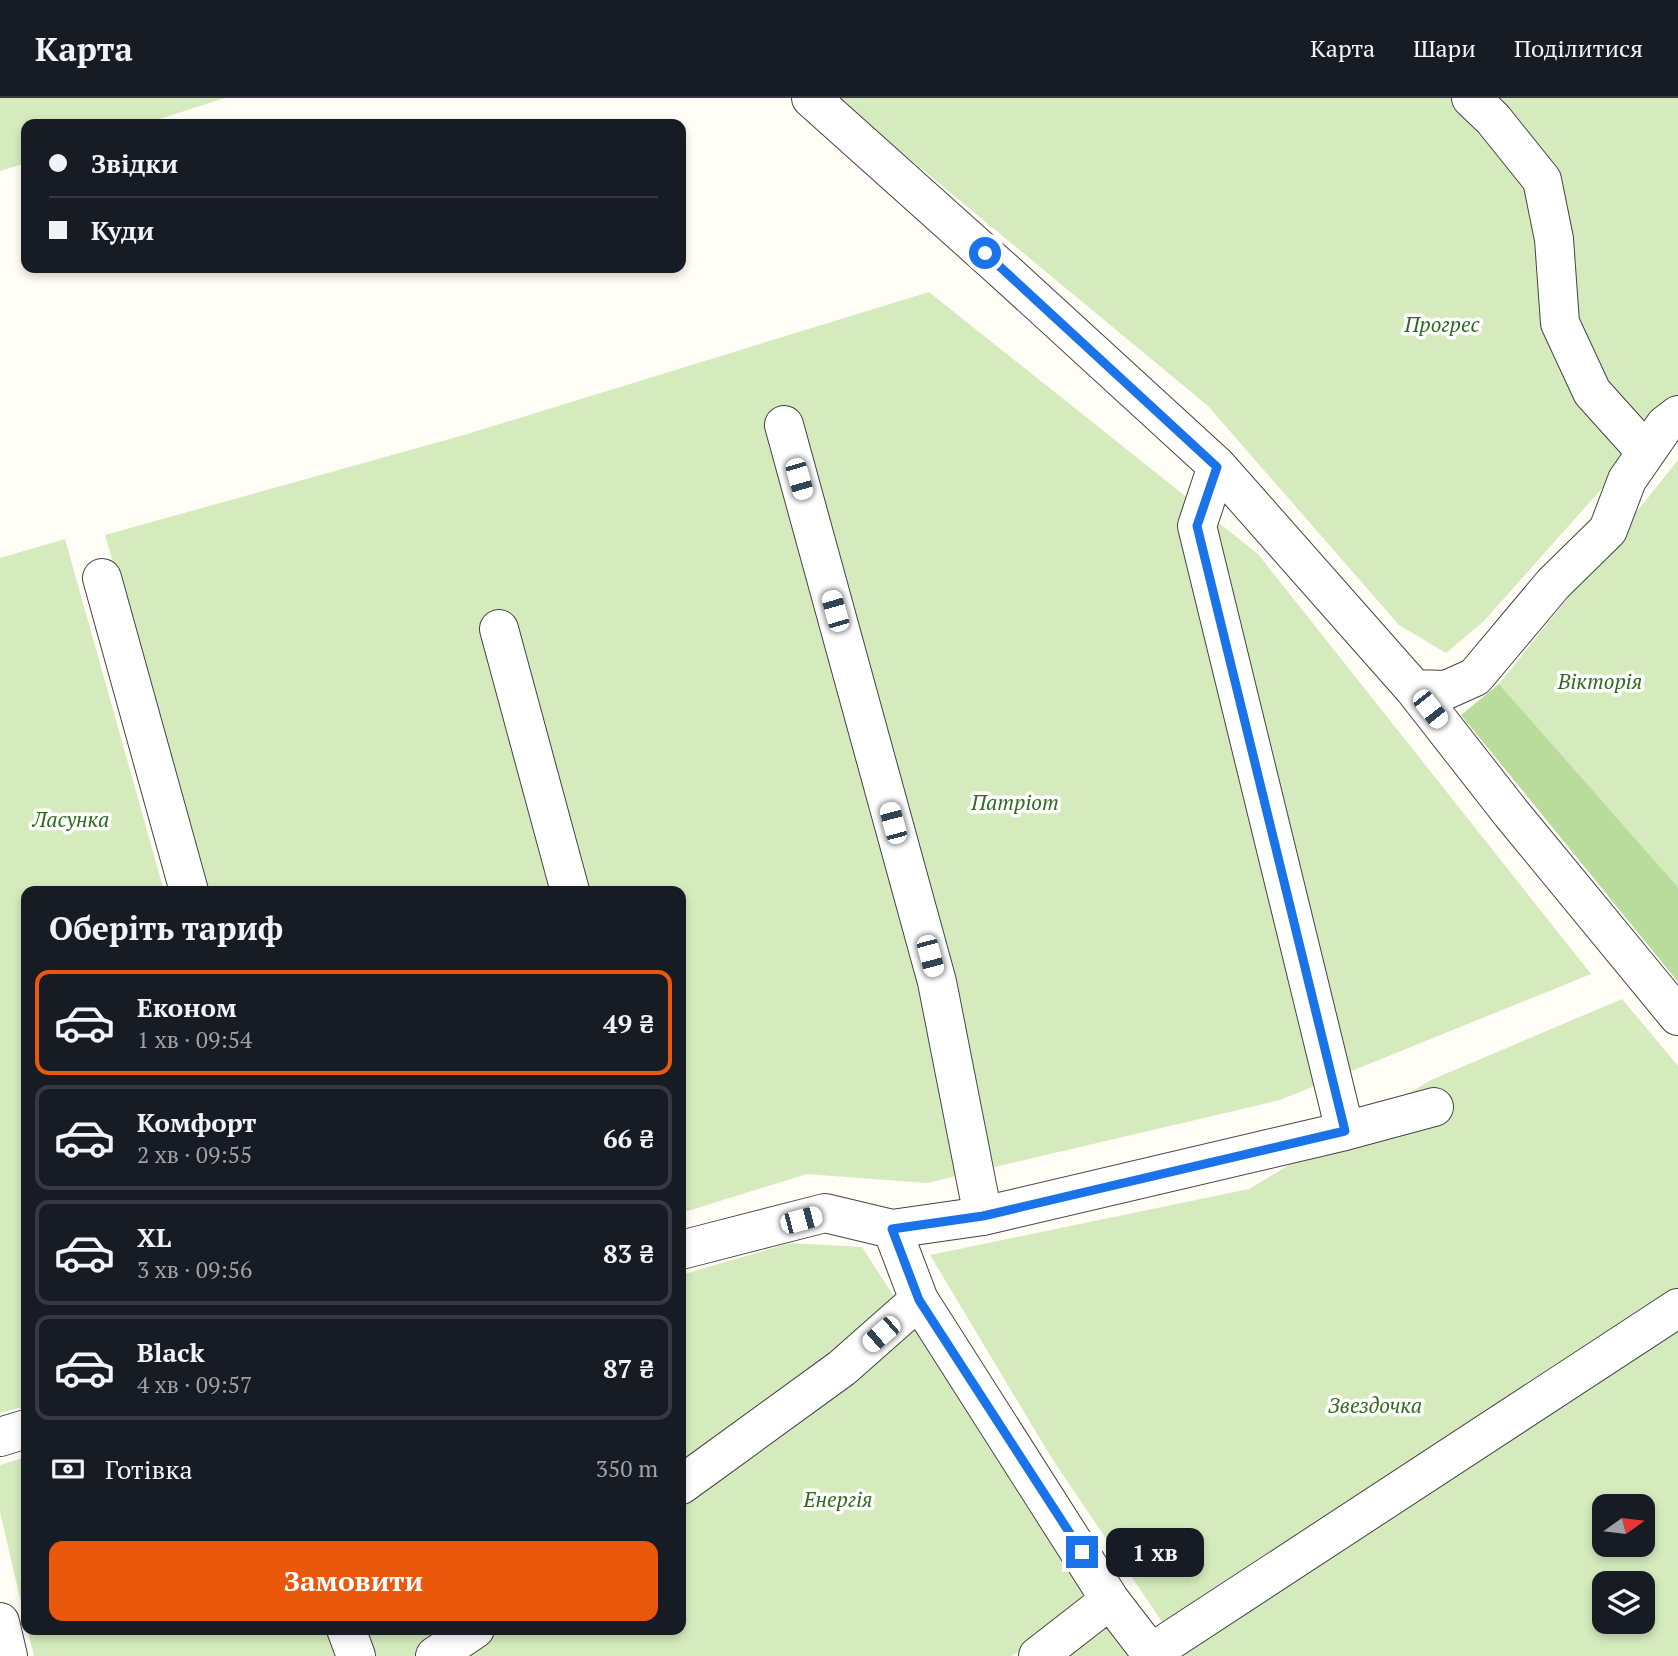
<!DOCTYPE html>
<html lang="uk">
<meta charset="utf-8">
<style>
body{margin:0;font-family:"PT Serif",serif;background:#20242c;color:#f1f3f6;height:100vh;display:flex;flex-direction:column;font-size:26px;white-space:nowrap}
*{box-sizing:border-box;margin:0}
p{font-size:23px;color:#9ea1a6}
.icon{flex:none;width:38px;height:38px;fill:none;stroke:currentColor;stroke-width:2;stroke-linecap:round;stroke-linejoin:round}
.map{position:relative;flex:1;overflow:hidden}
.details{position:absolute;left:21px;top:788px;width:665px;height:749px;display:flex;flex-direction:column;background:#171b24;border-radius:14px;box-shadow:0 4px 10px #0003}
.details>*{flex:none}
.guide{position:absolute;left:21px;top:21px;width:665px;height:154px;border-radius:14px;box-shadow:0 4px 10px #0003;display:grid;align-content:center;height:154px;padding:0 28px;background:#171b24}
.needle{width:46px;rotate:76deg}
.fabs{position:absolute;left:1592px;top:1396px;display:grid;gap:14px}
.fabs a{display:grid;place-items:center;width:63px;height:63px;border-radius:14px;background:#171b24;box-shadow:0 4px 10px #0003;font-size:35px}
.end{position:absolute;width:32px;height:32px;margin:-16px;border:9px solid #1a73e8;background:#fff;box-shadow:0 0 0 4px #fff}
.from{border-radius:50%}
.bubble{position:absolute;height:49px;border-radius:14px;background:#171b24;box-shadow:0 4px 10px #0003;font-size:23px;font-weight:600;line-height:49px;text-align:center}
.car{position:absolute;width:21px;height:42px;margin:-21px -10px;border-radius:9px;box-shadow:0 0 5px 2px #0007;background:linear-gradient(#fff 24%,#345 0 40%,#fff 0 76%,#345 0 86%,#fff 0)}
.guide b{display:flex;align-items:center;gap:24px;height:66px;font-size:26px}
.guide b+b{border-top:2px solid #363941}
.guide i{width:18px;height:18px;background:#f1f3f6}
ul{padding:0;list-style:none}
li{display:flex;align-items:center;gap:21px;height:105px;margin:0 14px 10px;padding:0 14px;border:4px solid #363941;border-radius:14px}
li div{flex:1}
li b{display:block;font-size:26px}
li em{font-style:normal;font-weight:600}
li.on{border-color:#ea580c}
li>.icon{width:63px;height:63px;stroke-width:1.5}
h2{padding:0 28px;font-size:32px;line-height:84px}
.pay{display:flex;align-items:center;gap:18px;height:77px;padding:0 28px;font-size:26px}
.pay p{margin-inline-start:auto}
.action{display:flex;gap:14px;margin-top:auto;padding:14px 28px}
.action a{flex:1;height:80px;border-radius:14px;background:#ea580c;color:#fff;font-size:28px;font-weight:600;line-height:80px;text-align:center}
header{display:flex;align-items:center;gap:42px;box-sizing:border-box;height:98px;padding:0 35px;background:#171b24;border-bottom:2px solid #363941}
header strong{font-size:33px}
nav{display:flex;gap:38px;margin-inline-start:auto;font-size:24px}
.map>svg:first-child{display:block}
</style>
<header>
<strong>Карта</strong>
<nav><a>Карта</a><a>Шари</a><a>Поділитися</a></nav>
</header>
<div class="map">
<svg width="1678" height="1558" viewBox="0 0 1678 1558">
<rect width="100%" height="100%" fill="#fffdf5"/>
<path fill="#d5ebbd" fill-rule="evenodd" d="M 0,0 L 225,0 L 144,26 L 26,26 L 26,65 L 0,73 Z
M 836,0 L 1678,0 L 1678,305 L 1484,523 L 1446,555 L 1399,527 L 1208,308 Z
M 929,194 L 1258,456 L 1591,876 L 1280,1002 L 927,1085 L 807,1076 L 681,1115 L 681,793 L 207,793 L 105,437 L 464,337 Z
M 1678,362 L 1678,789 L 1499,586 Z
M 65,441 L 164,793 L 26,793 L 26,1308 L 0,1315 L 0,460 Z
M 1622,901 L 1678,968 L 1678,1558 L 1185,1558 L 1051,1359 L 930,1157 L 1249,1091 L 1431,982 ZM 1605,1409 L 1643,1409 L 1643,1447 L 1605,1447 ZM 1605,1486 L 1643,1486 L 1643,1524 L 1605,1524 Z
M 790,1145 L 862,1149 L 1088,1499 L 1012,1558 L 34,1558 L 27,1531 L 681,1531 L 681,1177 Z
M 26,1359 L 26,1526 L 0,1414 L 0,1367 Z
M 1103,1518 L 1130,1558 L 1054,1558 Z"/>
<path fill="#b9dc9c" d="M 1499,586 L 1678,789 L 1678,884 L 1461,617 Z"/>
<g fill="none" stroke-linecap="round" stroke-linejoin="round">
<defs>
<path id="minor" d="M 811,0 L 1004,173 L 1217,368 L 1414,591 L 1511,715 L 1678,918
M 1471,0 L 1493,21 L 1542,82 L 1554,141 L 1560,225 L 1592,294 L 1646,354
M 784,327 L 937,884 L 983,1118
M 1217,368 L 1197,428 L 1345,1033
M 102,480 L 189,793
M 499,531 L 570,793
M 1414,591 L 1446,592 L 1475,579 L 1553,486 L 1608,432 L 1627,382 L 1665,327 L 1678,317
M 892,1131 L 919,1202 L 1110,1502 L 1153,1558
M 681,1152 L 825,1115 L 892,1131 L 983,1118 L 1345,1033 L 1434,1009
M 0,1339 L 26,1331
M 681,1387 L 842,1270 L 919,1202
M 0,1524 L 8,1558
M 346,1531 L 356,1558
M 1151,1555 L 1678,1210
M 435,1558 L 475,1531
M 1038,1558 L 1110,1502"/>
</defs>
<use href="#minor" stroke="#444" stroke-width="40"/>
<use href="#minor" stroke="#fff" stroke-width="38"/>
</g>
<g fill="none" stroke-linecap="round" stroke-linejoin="round">
<path stroke="#1a73e8" stroke-width="9" d="M 985,155 L 1217,369 L 1197,428 L 1345,1033 L 983,1118 L 892,1131 L 919,1202 L 1082,1454"/>
</g>
<g text-anchor="middle" stroke-width="7" stroke-linejoin="round" paint-order="stroke">
<g font-size="21" font-style="italic" fill="#2f6b1f" stroke="#fff">
<text x="1442" y="234">Прогрес</text>
<text x="1600" y="591">Вікторія</text>
<text x="1015" y="712">Патріот</text>
<text x="71" y="729">Ласунка</text>
<text x="1375" y="1315">Звездочка</text>
<text x="838" y="1409">Енергія</text>
</g>
</g>
</svg>
<div class="fabs">
<a><svg class="needle" viewBox="-14 -14 28 28"><path d="M0-13l5 13h-10z" fill="#e53935"/><path d="M0 13l5-13h-10z" fill="#9ea1a6"/></svg></a>
<a><svg class="icon" aria-label="layers" viewBox="0 0 24 24"><path d="M12 4l9 5-9 5-9-5zM3 14l9 5 9-5"/></svg></a>
</div>
<i class="end from" style="left:985px;top:155px"></i>
<i class="end" style="left:1082px;top:1454px"></i>
<div class="bubble" style="left:1106px;top:1430px;width:98px">1 хв</div>
<i class="car" style="left:799px;top:381px;rotate:164deg"></i>
<i class="car" style="left:835px;top:513px;rotate:344deg"></i>
<i class="car" style="left:1430px;top:611px;rotate:142deg"></i>
<i class="car" style="left:893px;top:725px;rotate:345deg"></i>
<i class="car" style="left:930px;top:858px;rotate:165deg"></i>
<i class="car" style="left:801px;top:1122px;rotate:75deg"></i>
<i class="car" style="left:881px;top:1236px;rotate:229deg"></i>
<div class="guide">
<b><i class="from"></i>Звідки</b>
<b><i></i>Куди</b>
</div>
<section class="details">
<h2>Оберіть тариф</h2>
<ul>
<li class="on"><svg class="icon" aria-label="car" viewBox="0 0 24 24"><path d="M5 17H2v-5l4-1 3-4h7l3 4 3 1v5h-3M9 17h6M6 11h13"/><circle cx="7" cy="17" r="2"/><circle cx="17" cy="17" r="2"/></svg><div><b>Економ</b><p>1 хв · 09:54</p></div><em>49 ₴</em></li>
<li><svg class="icon" aria-label="car" viewBox="0 0 24 24"><path d="M5 17H2v-5l4-1 3-4h7l3 4 3 1v5h-3M9 17h6M6 11h13"/><circle cx="7" cy="17" r="2"/><circle cx="17" cy="17" r="2"/></svg><div><b>Комфорт</b><p>2 хв · 09:55</p></div><em>66 ₴</em></li>
<li><svg class="icon" aria-label="car" viewBox="0 0 24 24"><path d="M5 17H2v-5l4-1 3-4h7l3 4 3 1v5h-3M9 17h6M6 11h13"/><circle cx="7" cy="17" r="2"/><circle cx="17" cy="17" r="2"/></svg><div><b>XL</b><p>3 хв · 09:56</p></div><em>83 ₴</em></li>
<li><svg class="icon" aria-label="car" viewBox="0 0 24 24"><path d="M5 17H2v-5l4-1 3-4h7l3 4 3 1v5h-3M9 17h6M6 11h13"/><circle cx="7" cy="17" r="2"/><circle cx="17" cy="17" r="2"/></svg><div><b>Black</b><p>4 хв · 09:57</p></div><em>87 ₴</em></li>
</ul>
<div class="pay"><svg class="icon" aria-label="cash" viewBox="0 0 24 24"><path d="M3 7h18v10H3z"/><circle cx="12" cy="12" r="2"/></svg>Готівка<p>350 m</p></div>
<div class="action"><a>Замовити</a></div>
</section>
</div>
